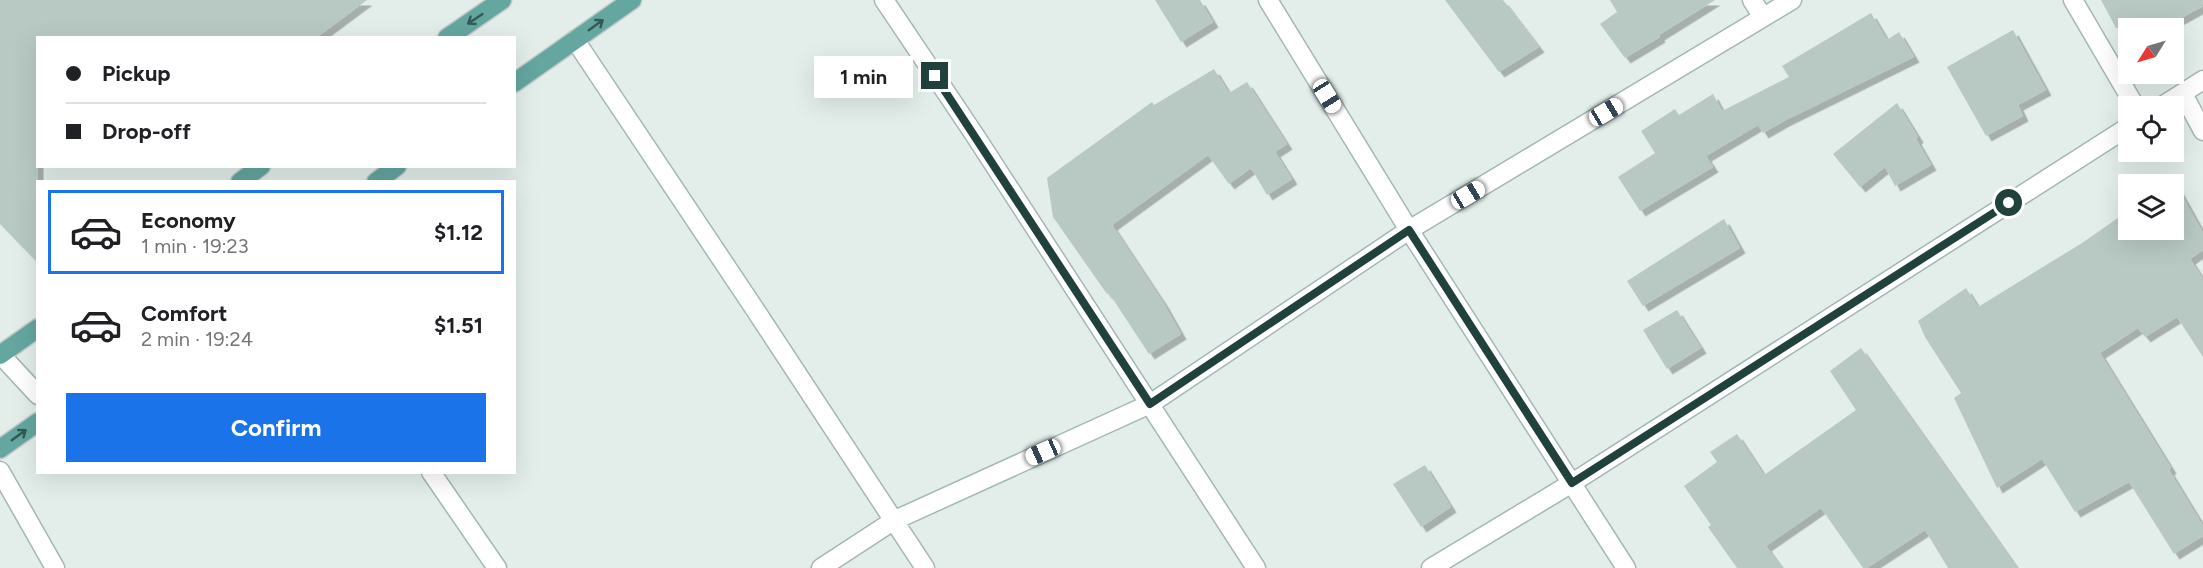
<!DOCTYPE html>
<meta charset="utf-8">
<style>
body{margin:0;font-family:Figtree,sans-serif;background:#f2f2f2;color:#202124;height:100vh;display:flex;flex-direction:column;font-size:22px;white-space:nowrap}
*{box-sizing:border-box;margin:0}
p{font-size:20px;color:#757577}
.icon{flex:none;width:33px;height:33px;fill:none;stroke:currentColor;stroke-width:2;stroke-linecap:round;stroke-linejoin:round}
.map{position:relative;flex:1;overflow:hidden}
.sheet{position:absolute;left:36px;top:180px;width:480px;height:294px;display:flex;flex-direction:column;background:#fff;border-radius:0px;box-shadow:0 6px 24px #0002}
.sheet>*{flex:none}
.hud{position:absolute;left:36px;top:36px;width:480px;height:132px;border-radius:0px;box-shadow:0 6px 24px #0002;display:grid;align-content:center;height:132px;padding:0 30px;background:#fff}
.needle{width:39px;rotate:233deg}
.fabs{position:absolute;left:2118px;top:18px;display:grid;gap:12px}
.fabs a{display:grid;place-items:center;width:66px;height:66px;border-radius:0px;background:#fff;box-shadow:0 6px 24px #0002;font-size:30px}
.end{position:absolute;width:27px;height:27px;margin:-14px;border:8px solid #21413d;background:#fff;box-shadow:0 0 0 3px #fff}
.from{border-radius:50%}
.bubble{position:absolute;height:42px;border-radius:0px;background:#fff;box-shadow:0 6px 24px #0002;font-size:20px;font-weight:700;line-height:42px;text-align:center}
.car{position:absolute;width:18px;height:36px;margin:-18px -9px;border-radius:8px;box-shadow:0 0 4px 2px #0007;background:linear-gradient(#fff 24%,#345 0 40%,#fff 0 76%,#345 0 86%,#fff 0)}
.hud b{display:flex;align-items:center;gap:21px;height:57px;font-size:22px}
.hud b+b{border-top:2px solid #e0e0e0}
.hud i{width:15px;height:15px;background:#202124}
ul{padding:10px 0 0;list-style:none}
li{display:flex;align-items:center;gap:18px;height:84px;margin:0 12px 9px;padding:0 18px;border:3px solid transparent;border-radius:0px}
li div{flex:1}
li b{display:block;font-size:22px}
li em{font-style:normal;font-weight:700}
li.current{border-color:#1a73e8}
li>.icon{width:54px;height:54px;stroke-width:1.5}
.primary-button{display:flex;gap:12px;margin-top:auto;padding:12px 30px}
.primary-button a{flex:1;height:69px;border-radius:0px;background:#1a73e8;color:#fff;font-size:24px;font-weight:700;line-height:69px;text-align:center}
.map>svg:first-child{display:block}
</style>
<div class="map">
<svg width="2203" height="568" viewBox="0 0 2203 568">
<defs>
<filter id="shadow"><feDropShadow dx="5.5" dy="5.5" stdDeviation="0" flood-color="#0004"/></filter>
</defs>
<rect width="100%" height="100%" fill="#e3eeeb"/>
<path fill="#b8c9c4" filter="url(#shadow)" d="M 0,0 L 367,0 L 316,38 L 38,38 L 38,263 L 0,224 Z
M 1155,0 L 1200,0 L 1213,22 L 1181,42 Z
M 1445,0 L 1503,0 L 1539,47 L 1499,72 Z
M 1610,0 L 1715,0 L 1659,35 L 1660,37 L 1625,58 L 1600,24 L 1617,12 Z
M 2101,0 L 2203,0 L 2203,6 L 2163,28 L 2116,28 Z
M 1871,13 L 1887,40 L 1899,32 L 1914,57 L 1784,121 L 1763,133 L 1758,125 L 1706,156 L 1713,167 L 1640,211 L 1618,177 L 1655,153 L 1641,131 L 1675,109 L 1679,115 L 1713,94 L 1722,111 L 1789,77 L 1782,66 Z
M 2013,30 L 2046,90 L 2018,105 L 2023,116 L 1986,136 L 1947,67 Z
M 1214,69 L 1229,93 L 1247,82 L 1287,144 L 1275,152 L 1292,179 L 1267,195 L 1251,168 L 1229,184 L 1208,155 L 1112,225 L 1163,302 L 1181,334 L 1149,354 L 1109,293 L 1107,294 L 1053,217 L 1047,178 L 1152,102 L 1154,105 Z
M 1897,103 L 1918,137 L 1916,139 L 1931,165 L 1895,186 L 1885,167 L 1860,187 L 1833,154 Z
M 2174,181 L 2203,233 L 2203,250 L 2190,259 L 2203,279 L 2203,357 L 2177,317 L 2145,337 L 2138,328 L 2100,353 L 2171,468 L 2169,470 L 2203,526 L 2203,536 L 2174,554 L 2129,482 L 2075,512 L 2042,459 L 1997,488 L 1954,398 L 1961,393 L 1925,337 L 1918,321 L 1966,288 L 1978,307 L 2082,243 L 2128,211 L 2128,230 L 2174,230 L 2174,184 L 2168,184 Z
M 1724,219 L 1740,248 L 1643,306 L 1627,281 Z
M 1677,310 L 1701,348 L 1667,369 L 1643,330 Z
M 1861,348 L 1923,435 L 2017,568 L 1948,568 L 1925,530 L 1867,568 L 1863,568 L 1821,508 L 1766,546 L 1782,568 L 1737,568 L 1708,527 L 1711,525 L 1684,486 L 1717,462 L 1710,452 L 1737,434 L 1764,475 L 1856,410 L 1830,371 Z
M 1425,465 L 1451,507 L 1421,527 L 1393,484 Z"/>
<g fill="none" stroke-linecap="round" stroke-linejoin="round">
<defs>
<path id="minor" d="M 884,0 L 974,134 L 1256,568
M 1268,0 L 1409,230 L 1626,568
M 1752,0 L 1763,17
M 2073,0 L 2135,106
M 575,40 L 752,305 L 925,568
M 2183,94 L 2203,131
M 2162,106 L 2203,80
M 0,354 L 38,395
M 0,471 L 55,568
M 431,472 L 497,568
M 821,568 L 893,521 L 1150,404 L 1409,230 L 1792,0
M 1431,568 L 1572,483 L 2128,127"/>
<path id="major" d="M 447,38 L 502,0
M 514,83 L 632,0
M 240,182 L 261,166
M 376,182 L 397,166
M 0,355 L 38,328
M 0,449 L 38,422"/>
</defs>
<use href="#minor" stroke="#a5b7b3" stroke-width="21"/>
<use href="#major" stroke="#c1cac9" stroke-width="21"/>
<use href="#minor" stroke="#fff" stroke-width="18"/>
<use href="#major" stroke="#65a6a0" stroke-width="18"/>
</g>
<defs><path id="oneway-shaft" d="M-6 0H5M1.5-3L5.5 0L1.5 3" fill="none" stroke-width="1.6" stroke-linecap="round" stroke-linejoin="round" transform="scale(1.5)"/></defs>
<g stroke="#325a56">
<use href="#oneway-shaft" transform="translate(475 19) rotate(146)"/>
<use href="#oneway-shaft" transform="translate(596 25) rotate(-36)"/>
<use href="#oneway-shaft" transform="translate(19 435) rotate(-36)"/>
</g>
<g fill="none" stroke-linecap="round" stroke-linejoin="round">
<path stroke="#21413d" stroke-width="8" d="M 935,76 L 1150,404 L 1409,230 L 1572,483 L 2009,203"/>
</g>
</svg>
<div class="fabs">
<a><svg class="needle" viewBox="-14 -14 28 28"><path d="M0-13l5 13h-10z" fill="#e53935"/><path d="M0 13l5-13h-10z" fill="#757577"/></svg></a>
<a><svg class="icon" aria-label="locate" viewBox="0 0 24 24"><circle cx="12" cy="12" r="6"/><path d="M12 2v4M12 18v4M2 12h4M18 12h4"/></svg></a>
<a><svg class="icon" aria-label="layers" viewBox="0 0 24 24"><path d="M12 4l9 5-9 5-9-5zM3 14l9 5 9-5"/></svg></a>
</div>
<i class="end from" style="left:2009px;top:203px"></i>
<i class="end" style="left:935px;top:76px"></i>
<div class="bubble" style="left:814px;top:56px;width:99px">1 min</div>
<i class="car" style="left:1327px;top:96px;rotate:148deg"></i>
<i class="car" style="left:1606px;top:112px;rotate:59deg"></i>
<i class="car" style="left:1468px;top:195px;rotate:59deg"></i>
<i class="car" style="left:1043px;top:452px;rotate:246deg"></i>
<div class="hud">
<b><i class="from"></i>Pickup</b>
<b><i></i>Drop-off</b>
</div>
<section class="sheet">
<ul>
<li class="current"><svg class="icon" aria-label="car" viewBox="0 0 24 24"><path d="M5 17H2v-5l4-1 3-4h7l3 4 3 1v5h-3M9 17h6M6 11h13"/><circle cx="7" cy="17" r="2"/><circle cx="17" cy="17" r="2"/></svg><div><b>Economy</b><p>1 min · 19:23</p></div><em>$1.12</em></li>
<li><svg class="icon" aria-label="car" viewBox="0 0 24 24"><path d="M5 17H2v-5l4-1 3-4h7l3 4 3 1v5h-3M9 17h6M6 11h13"/><circle cx="7" cy="17" r="2"/><circle cx="17" cy="17" r="2"/></svg><div><b>Comfort</b><p>2 min · 19:24</p></div><em>$1.51</em></li>
</ul>
<div class="primary-button"><a>Confirm</a></div>
</section>
</div>
